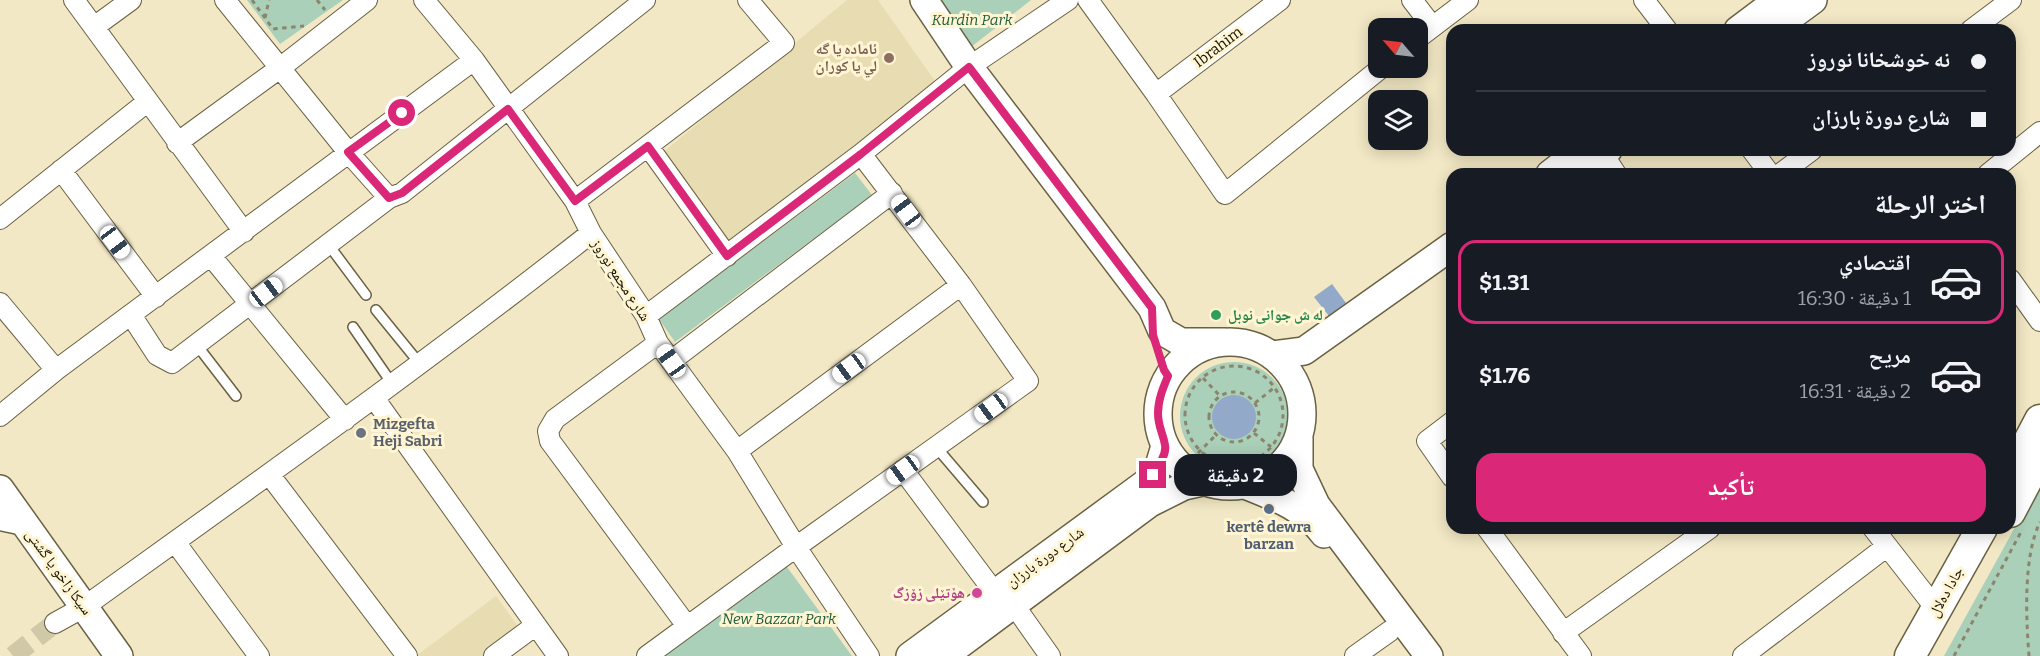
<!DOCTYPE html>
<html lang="ar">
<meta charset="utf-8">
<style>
body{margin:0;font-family:Bitter,"Noto Naskh Arabic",serif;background:#20242c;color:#f1f3f6;direction:rtl;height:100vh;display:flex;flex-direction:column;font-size:22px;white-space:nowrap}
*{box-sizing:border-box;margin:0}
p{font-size:20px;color:#9ea1a6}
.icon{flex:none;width:33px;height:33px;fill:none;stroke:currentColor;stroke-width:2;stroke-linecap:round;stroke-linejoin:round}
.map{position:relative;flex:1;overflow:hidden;direction:ltr}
.panel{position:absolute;left:1446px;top:168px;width:570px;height:366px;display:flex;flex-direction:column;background:#171b24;border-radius:18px;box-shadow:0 3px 15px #0003;direction:rtl}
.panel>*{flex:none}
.guide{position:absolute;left:1446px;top:24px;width:570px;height:132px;border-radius:18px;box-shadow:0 3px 15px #0003;direction:rtl;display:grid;align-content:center;height:132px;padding:0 30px;background:#171b24}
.needle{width:39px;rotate:298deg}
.tools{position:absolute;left:1368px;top:18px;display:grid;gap:12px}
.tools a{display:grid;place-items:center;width:60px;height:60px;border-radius:12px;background:#171b24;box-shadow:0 3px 15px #0003;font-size:30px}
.end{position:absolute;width:27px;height:27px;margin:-14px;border:8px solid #db2777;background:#fff;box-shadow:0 0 0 3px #fff}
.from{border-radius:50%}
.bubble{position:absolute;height:42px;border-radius:18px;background:#171b24;box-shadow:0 3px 15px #0003;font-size:20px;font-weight:700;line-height:42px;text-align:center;direction:rtl}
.car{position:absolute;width:18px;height:36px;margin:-18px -9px;border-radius:8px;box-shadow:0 0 4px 2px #0007;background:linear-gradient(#fff 24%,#345 0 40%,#fff 0 76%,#345 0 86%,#fff 0)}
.guide b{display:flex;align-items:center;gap:21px;height:57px;font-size:22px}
.guide b+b{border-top:2px solid #363941}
.guide i{width:15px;height:15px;background:#f1f3f6}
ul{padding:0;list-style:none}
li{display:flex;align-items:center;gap:18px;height:84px;margin:0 12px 9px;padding:0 18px;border:3px solid transparent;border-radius:18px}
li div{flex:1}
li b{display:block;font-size:22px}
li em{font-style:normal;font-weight:700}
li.current{border-color:#db2777}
li>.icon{width:54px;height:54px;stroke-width:1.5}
h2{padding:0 30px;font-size:27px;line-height:72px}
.cta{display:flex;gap:12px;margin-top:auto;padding:12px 30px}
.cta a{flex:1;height:69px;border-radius:18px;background:#db2777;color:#fff;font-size:24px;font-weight:700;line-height:69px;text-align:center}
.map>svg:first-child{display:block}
</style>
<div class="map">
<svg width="2040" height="656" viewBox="0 0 2040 656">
<rect width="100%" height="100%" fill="#f2e8c5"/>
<path fill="#e7dcb2" d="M 847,0 L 878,0 L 937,84 L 727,242 L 662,153 Z
M 496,596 L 520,629 L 485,656 L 416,656 Z"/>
<path fill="#aad0b9" d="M 247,0 L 343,0 L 280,44 Z
M 930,0 L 1031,0 L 966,51 Z
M 855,173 L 872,195 L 675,342 L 659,319 Z
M1180 416a54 54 0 1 1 108 0a54 54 0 1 1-108 0Z
M 2040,482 L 2040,656 L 1944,656 Z
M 787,567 L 852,656 L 664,656 Z"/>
<path fill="#92a9c9" d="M 1332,284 L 1346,303 L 1329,316 L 1314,297 Z
M1212 417a22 22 0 1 1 44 0a22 22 0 1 1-44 0Z"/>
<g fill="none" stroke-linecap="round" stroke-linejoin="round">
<path stroke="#d1c8a8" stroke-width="20" stroke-dasharray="20 10" stroke-linecap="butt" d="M 13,656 L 55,623"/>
<defs>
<path id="service" d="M 328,244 L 366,295
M 376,310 L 420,364
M 353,327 L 393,385
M 196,344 L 236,396
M 936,447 L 983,502"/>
<path id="minor" d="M 74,0 L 244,232
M 225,0 L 348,152 L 389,198
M 424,0 L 474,60 L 575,201 L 591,233 L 646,316 L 658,343 L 737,451 L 796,547 L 869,656
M 1088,0 L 1156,94 L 1225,194 L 1381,68
M 1412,0 L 1432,26
M 1644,0 L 1667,30
M 94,27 L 131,0
M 1971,30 L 2011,0
M 1418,38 L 1468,0
M 1156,94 L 1280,0
M 177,143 L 280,68 L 367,0
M 648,146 L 727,256
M 1752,150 L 1770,174
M 1603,154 L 1616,174
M 61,170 L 156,297
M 1780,174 L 1812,150
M 1988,174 L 2040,132
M 575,201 L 784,43 L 748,0
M 0,219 L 147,102
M 211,256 L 345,420
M 2010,279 L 2040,321
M 0,303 L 56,370
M 131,315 L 157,355 L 172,363 L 389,198 L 402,193 L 645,0
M 646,316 L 861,154 L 969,67 L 1068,0
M 658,343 L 555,419 L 548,431 L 550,441 L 687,626
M 671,361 L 892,193
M 374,398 L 558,656
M 0,416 L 56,370 L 474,60
M 1452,422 L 1427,441 L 1452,477
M 737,451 L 961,285
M 903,470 L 995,593
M 269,474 L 407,656
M 1487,528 L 1581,656
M 1873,528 L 1937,610
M 175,542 L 259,656
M 1014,605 L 1050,656
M 55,623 L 84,607 C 255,484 426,363 591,233
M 1563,633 L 1710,528
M 494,656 L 536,625
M 647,656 L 796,547 L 1028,381 L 961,285 L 861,154
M 1355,656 L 1390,631
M 1743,656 L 1886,547"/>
<path id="tertiary" d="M 0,518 L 24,523"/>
<path id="secondary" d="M 924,0 L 969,67 L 1152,308 L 1162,331 L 1181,342 L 1225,342
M 1738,30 L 1778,0
M 1772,30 L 1813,0
M 1550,174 L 1581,150
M 1575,174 L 1608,150
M1158 414a72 72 0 1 1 144 0a72 72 0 1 1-144 0Z
M 1273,355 L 1304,351 L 1452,246
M 1299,438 L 1299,469 L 1316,505 L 1429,656
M 1245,485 C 1275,497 1305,508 1324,534
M 0,489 L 119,656
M 910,656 L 1146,483 L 1159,466 L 1165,446
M 944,656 L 1150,503 L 1184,486 L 1202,482"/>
<path id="primary" d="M 2010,477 L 2040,420
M 2010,512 L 2038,459
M 1910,656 L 1982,528"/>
</defs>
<use href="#service" stroke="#696142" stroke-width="12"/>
<use href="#minor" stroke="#696142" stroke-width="22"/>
<use href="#tertiary" stroke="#696142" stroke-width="27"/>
<use href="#secondary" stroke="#696142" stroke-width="30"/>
<use href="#primary" stroke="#696142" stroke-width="33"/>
<path stroke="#8c856d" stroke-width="3" stroke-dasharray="4.5 4.5" stroke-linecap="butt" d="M 252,0 L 273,29 L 304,26
M 317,0 L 325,10
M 265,18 L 269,0
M1185 415a49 49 0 1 1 98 0a49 49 0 1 1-98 0Z
M 1203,378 L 1220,396
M1209 417a25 25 0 1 1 50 0a25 25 0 1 1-50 0Z
M 1255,403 L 1275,387
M 1254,433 L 1271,447
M 1182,459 L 1193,458 L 1216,435
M 1954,656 L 2021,532
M 2029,656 C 2026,618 2023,557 2040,522"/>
<use href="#service" stroke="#fff" stroke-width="9"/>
<use href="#minor" stroke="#fff" stroke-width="20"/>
<use href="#tertiary" stroke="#fff" stroke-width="24"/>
<use href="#secondary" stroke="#fff" stroke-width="27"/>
<use href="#primary" stroke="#fff" stroke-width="30"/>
</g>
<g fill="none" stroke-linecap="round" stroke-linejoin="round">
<path stroke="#db2777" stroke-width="8" d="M 402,113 L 348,152 L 389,198 L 402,193 L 508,109 L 575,201 L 648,146 L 727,256 L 861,154 L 969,67 L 1152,308 L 1153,335 L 1164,370 L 1168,376 C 1163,388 1158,400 1158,413 C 1158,427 1163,433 1165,445 C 1167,454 1158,467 1153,475"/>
</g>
<circle fill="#8d6e63" stroke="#fff5d2" stroke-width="2" cx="889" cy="58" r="6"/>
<circle fill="#2e9e5b" stroke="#fff5d2" stroke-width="2" cx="1216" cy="315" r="6"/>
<circle fill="#6b7280" stroke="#fff5d2" stroke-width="2" cx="361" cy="433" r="6"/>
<circle fill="#5c6f8a" stroke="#fff5d2" stroke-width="2" cx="1269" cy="509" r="6"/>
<circle fill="#d1479c" stroke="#fff5d2" stroke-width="2" cx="977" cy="593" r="6"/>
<g text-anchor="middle" stroke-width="6" stroke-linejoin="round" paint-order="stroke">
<g font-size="15" font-style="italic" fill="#205f40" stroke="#fff5d2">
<text x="972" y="25">Kurdin Park</text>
<text x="779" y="624">New Bazzar Park</text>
</g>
<g font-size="15" fill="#151206" stroke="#fff5d2">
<text transform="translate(1218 47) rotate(-37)" y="5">Ibrahim</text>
<text transform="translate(621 280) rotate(57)" y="5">شارع مجمع نوروز</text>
<text transform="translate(1045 557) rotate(-36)" y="5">شارع دورة بارزان</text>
<text transform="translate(59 572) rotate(54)" y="5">سیکا زاخو یا گشتى</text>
<text transform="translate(1946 592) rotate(-61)" y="5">جادا دەلال</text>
</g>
<g font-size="15" font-weight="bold" fill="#785e54" stroke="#fff5d2" text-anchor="end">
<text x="877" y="54">ئاماده يا گه<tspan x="877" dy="17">لي يا كوران</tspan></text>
</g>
<g font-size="15" font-weight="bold" fill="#27864d" stroke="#fff5d2" text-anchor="start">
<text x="1228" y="320">له ش جوانى نوبل</text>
</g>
<g font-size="15" font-weight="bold" fill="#5b616d" stroke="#fff5d2" text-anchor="start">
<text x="373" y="429">Mizgefta<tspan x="373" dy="17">Heji Sabri</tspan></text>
</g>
<g font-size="15" font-weight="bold" fill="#4e5e75" stroke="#fff5d2">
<text x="1269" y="532">kertê dewra<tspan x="1269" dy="17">barzan</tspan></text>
</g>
<g font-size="15" font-weight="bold" fill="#b23c85" stroke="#fff5d2" text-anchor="end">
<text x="965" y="598">هۆتێلی زۆزگ</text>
</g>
</g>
</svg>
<div class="tools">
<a><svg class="needle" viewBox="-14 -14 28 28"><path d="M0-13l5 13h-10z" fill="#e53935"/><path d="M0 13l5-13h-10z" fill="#9ea1a6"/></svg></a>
<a><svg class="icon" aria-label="layers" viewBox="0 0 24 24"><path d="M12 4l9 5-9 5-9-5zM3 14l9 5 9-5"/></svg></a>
</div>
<i class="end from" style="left:402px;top:113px"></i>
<i class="end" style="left:1153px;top:475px"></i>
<div class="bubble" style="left:1174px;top:454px;width:123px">2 دقيقة</div>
<i class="car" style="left:906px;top:211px;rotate:323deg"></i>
<i class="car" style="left:115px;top:242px;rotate:143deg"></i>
<i class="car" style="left:266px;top:292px;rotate:53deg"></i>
<i class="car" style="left:671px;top:361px;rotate:325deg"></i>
<i class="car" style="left:849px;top:368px;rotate:234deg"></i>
<i class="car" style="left:991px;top:408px;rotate:234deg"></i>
<i class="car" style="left:903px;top:470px;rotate:234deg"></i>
<div class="guide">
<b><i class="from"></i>نه خوشخانا نوروز</b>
<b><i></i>شارع دورة بارزان</b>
</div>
<section class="panel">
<h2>اختر الرحلة</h2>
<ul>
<li class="current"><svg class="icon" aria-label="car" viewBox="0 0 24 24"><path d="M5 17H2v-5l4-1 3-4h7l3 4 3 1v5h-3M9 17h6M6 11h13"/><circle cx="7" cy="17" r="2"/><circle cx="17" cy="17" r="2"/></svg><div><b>اقتصادي</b><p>1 دقيقة · 16:30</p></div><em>$1.31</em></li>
<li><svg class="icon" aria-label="car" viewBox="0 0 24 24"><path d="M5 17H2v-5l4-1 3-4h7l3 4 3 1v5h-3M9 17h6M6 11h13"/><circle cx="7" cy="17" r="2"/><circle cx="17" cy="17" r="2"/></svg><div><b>مريح</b><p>2 دقيقة · 16:31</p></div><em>$1.76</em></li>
</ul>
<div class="cta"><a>تأكيد</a></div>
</section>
</div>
